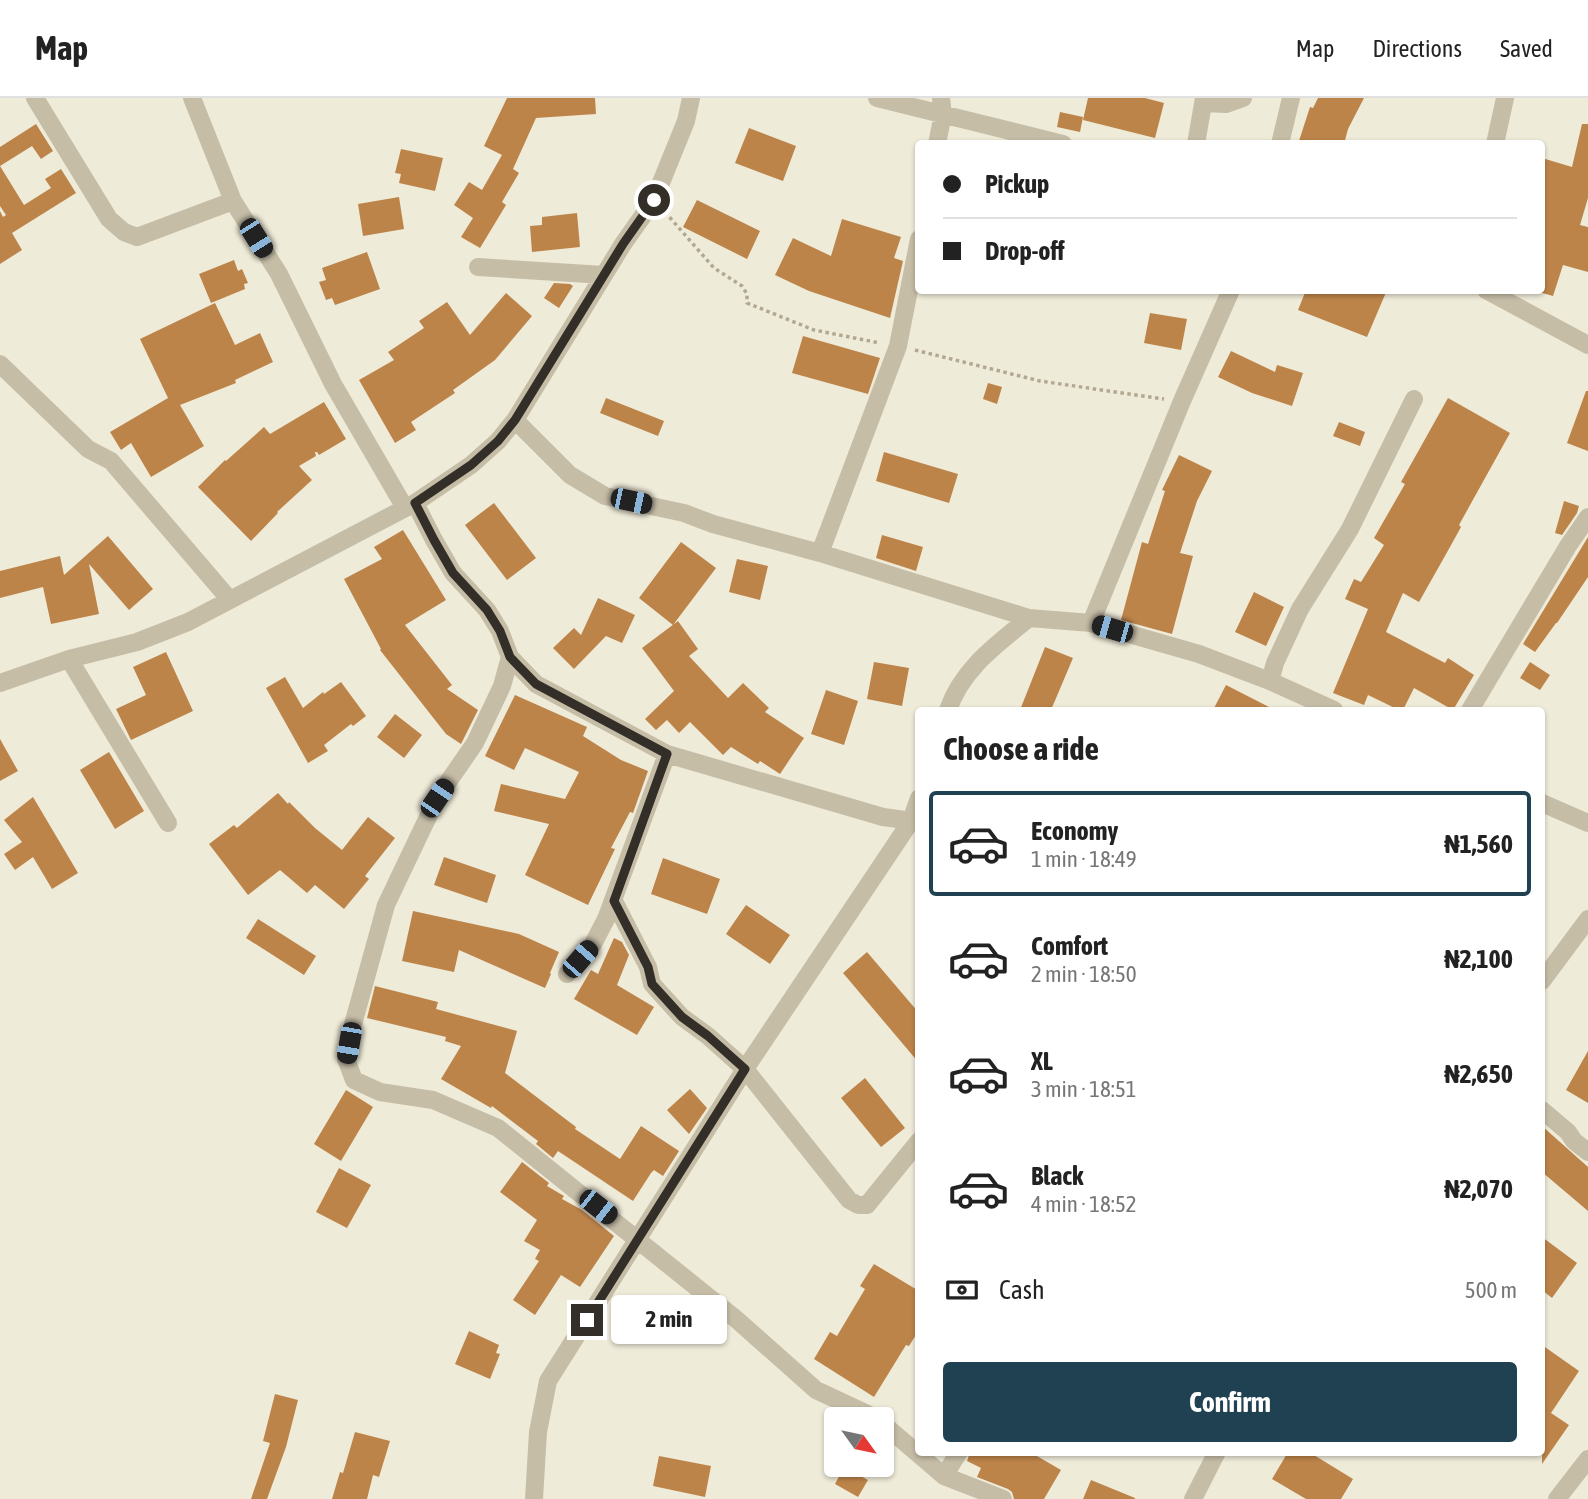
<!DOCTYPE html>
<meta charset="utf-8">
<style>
body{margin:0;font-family:"Asap Condensed",sans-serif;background:#f6f6f6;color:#222;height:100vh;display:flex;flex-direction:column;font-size:26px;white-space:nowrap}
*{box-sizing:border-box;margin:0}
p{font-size:23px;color:#767676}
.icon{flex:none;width:38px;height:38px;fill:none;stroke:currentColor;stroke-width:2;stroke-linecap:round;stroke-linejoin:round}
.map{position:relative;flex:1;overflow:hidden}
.side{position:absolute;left:915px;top:609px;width:630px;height:749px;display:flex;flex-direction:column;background:#fff;border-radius:7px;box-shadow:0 2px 5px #0004}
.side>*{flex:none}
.top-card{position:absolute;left:915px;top:42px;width:630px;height:154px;border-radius:7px;box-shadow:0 2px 5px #0004;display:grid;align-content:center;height:154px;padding:0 28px;background:#fff}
.needle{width:46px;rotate:123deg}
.tools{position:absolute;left:824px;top:1309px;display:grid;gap:14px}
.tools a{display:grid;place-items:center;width:70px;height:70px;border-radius:7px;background:#fff;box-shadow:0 2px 5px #0004;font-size:35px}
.end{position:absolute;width:32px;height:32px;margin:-16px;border:9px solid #332e27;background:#fff;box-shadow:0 0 0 4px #fff}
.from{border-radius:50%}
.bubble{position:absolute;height:49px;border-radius:7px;background:#fff;box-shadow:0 2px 5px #0004;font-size:23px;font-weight:700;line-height:49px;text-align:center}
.car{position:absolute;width:21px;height:42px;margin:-21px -10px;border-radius:9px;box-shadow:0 0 5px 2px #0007;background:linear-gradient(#222 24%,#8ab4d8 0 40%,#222 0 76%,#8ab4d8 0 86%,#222 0)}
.top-card b{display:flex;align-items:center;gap:24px;height:66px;font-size:26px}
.top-card b+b{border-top:2px solid #e0e0e0}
.top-card i{width:18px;height:18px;background:#222}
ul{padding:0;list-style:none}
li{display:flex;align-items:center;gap:21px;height:105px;margin:0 14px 10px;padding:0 14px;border:4px solid transparent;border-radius:7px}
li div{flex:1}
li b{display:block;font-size:26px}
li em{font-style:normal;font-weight:700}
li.current{border-color:#204151}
li>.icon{width:63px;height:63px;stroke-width:1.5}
h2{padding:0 28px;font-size:32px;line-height:84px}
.pay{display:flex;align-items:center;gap:18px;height:77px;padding:0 28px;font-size:26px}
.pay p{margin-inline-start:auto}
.cta{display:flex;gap:14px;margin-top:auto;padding:14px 28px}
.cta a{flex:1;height:80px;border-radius:7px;background:#204151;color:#fff;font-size:28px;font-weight:700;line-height:80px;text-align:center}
header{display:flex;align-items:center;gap:42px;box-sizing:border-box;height:98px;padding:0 35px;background:#fff;border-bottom:2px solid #e0e0e0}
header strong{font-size:33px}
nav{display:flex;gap:38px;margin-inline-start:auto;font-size:24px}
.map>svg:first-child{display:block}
</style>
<header>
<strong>Map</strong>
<nav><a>Map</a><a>Directions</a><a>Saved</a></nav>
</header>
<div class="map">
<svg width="1588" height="1401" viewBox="0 0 1588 1401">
<rect width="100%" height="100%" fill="#efebd9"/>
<path fill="#bd844a" d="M 507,0 L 595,0 L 596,16 L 536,20 L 513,71 L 519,75 L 502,104 L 506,107 L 480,150 L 461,139 L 473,120 L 454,107 L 469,84 L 482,92 L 502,57 L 484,48 Z
M 1088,0 L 1145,0 L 1164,5 L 1155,40 L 1083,22 Z
M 1318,0 L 1364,0 L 1348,31 L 1344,46 L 1298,46 L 1310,9 L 1313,10 Z
M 1060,14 L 1083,19 L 1080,34 L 1057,29 Z
M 36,26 L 53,53 L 41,61 L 32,48 L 0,68 L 0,49 Z
M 1582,26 L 1588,26 L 1588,100 L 1580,127 L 1588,129 L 1588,174 L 1563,167 L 1553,198 L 1539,194 L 1542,192 L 1542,60 L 1572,69 Z
M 749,30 L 796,48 L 783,83 L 735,65 Z
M 401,51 L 443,60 L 435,93 L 399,85 L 401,76 L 395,75 Z
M 0,68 L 24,107 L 51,90 L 45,81 L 61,71 L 76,95 L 12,135 L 22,152 L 0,166 L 0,113 L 3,119 L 6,117 L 0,108 Z
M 399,99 L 404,131 L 363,138 L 358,106 Z
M 697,102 L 760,133 L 747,161 L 683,129 Z
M 577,115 L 580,149 L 532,154 L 530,128 L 542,127 L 542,119 Z
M 842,121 L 901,139 L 894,160 L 903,163 L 890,220 L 809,193 L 775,177 L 793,140 L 831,158 Z
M 367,154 L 380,191 L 335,207 L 332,200 L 326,202 L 319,184 L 326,182 L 322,170 Z
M 234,162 L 238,173 L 242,171 L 248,185 L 244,186 L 245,191 L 211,205 L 199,176 Z
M 554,185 L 570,186 L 573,188 L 559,210 L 544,200 Z
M 1306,192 L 1387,192 L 1367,239 L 1298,212 Z
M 506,195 L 532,218 L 495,262 L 453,292 L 455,295 L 411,324 L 416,332 L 395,345 L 359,282 L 394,262 L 388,254 L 424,230 L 419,223 L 447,204 L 470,237 Z
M 215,205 L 235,247 L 260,235 L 273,264 L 235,282 L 236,285 L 180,307 L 204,348 L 151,379 L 131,345 L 121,352 L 110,334 L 168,300 L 140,241 Z
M 1150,215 L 1187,221 L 1181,252 L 1144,245 Z
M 803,238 L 880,260 L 868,296 L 792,275 Z
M 1231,253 L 1275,274 L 1277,267 L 1303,275 L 1292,308 L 1252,295 L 1218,279 Z
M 988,285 L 1002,289 L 997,306 L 983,301 Z
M 1586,293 L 1588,293 L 1588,353 L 1567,345 Z
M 606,300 L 664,323 L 658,338 L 600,315 Z
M 1448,300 L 1510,335 L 1459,427 L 1461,429 L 1450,449 L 1419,504 L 1403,495 L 1386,534 L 1445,565 L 1448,560 L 1474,577 L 1453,612 L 1414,590 L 1403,612 L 1399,612 L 1368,597 L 1364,607 L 1333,595 L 1368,511 L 1345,501 L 1354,481 L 1361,484 L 1384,447 L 1374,440 L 1405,386 L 1401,384 Z
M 324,304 L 346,341 L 319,357 L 317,354 L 315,354 L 316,358 L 299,368 L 312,382 L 277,414 L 278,415 L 251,443 L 198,389 L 225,362 L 226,363 L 264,329 L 270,336 Z
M 1339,324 L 1365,334 L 1360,348 L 1333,338 Z
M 884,354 L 958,376 L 949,405 L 876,383 Z
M 1179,357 L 1212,373 L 1197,403 L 1180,455 L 1193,458 L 1172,536 L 1121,522 L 1142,444 L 1148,446 L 1165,393 L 1162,392 Z
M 1564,403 L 1579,408 L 1577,415 L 1562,437 L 1555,435 Z
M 494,405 L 536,460 L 507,482 L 465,427 Z
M 403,432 L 446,502 L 405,527 L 452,587 L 447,591 L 478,612 L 461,646 L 446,636 L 380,552 L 381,551 L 344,481 L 382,461 L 374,449 Z
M 882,437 L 923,449 L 916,473 L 876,460 Z
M 108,438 L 153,491 L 129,512 L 89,466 L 99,516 L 51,526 L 43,489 L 0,500 L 0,473 L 60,458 L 64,477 Z
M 1588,439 L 1588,479 L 1557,525 L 1556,525 L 1535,554 L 1523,546 Z
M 681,444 L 716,470 L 673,527 L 639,500 Z
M 737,461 L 768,468 L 760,502 L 729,494 Z
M 1254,494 L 1284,509 L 1266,548 L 1235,534 Z
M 598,500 L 635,517 L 622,545 L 606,538 L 574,571 L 553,550 L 574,530 L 581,537 Z
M 678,523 L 698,551 L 689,558 L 728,600 L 743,585 L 769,610 L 765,614 L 804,640 L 780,676 L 760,663 L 758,666 L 731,649 L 723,657 L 690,624 L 679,635 L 667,622 L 656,632 L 645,621 L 674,593 L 642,550 Z
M 1045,549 L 1073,560 L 1051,612 L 1020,612 Z
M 166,554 L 193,613 L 131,642 L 116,611 L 146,597 L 133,569 Z
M 874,564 L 909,570 L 902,608 L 867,601 Z
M 1530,564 L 1550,577 L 1540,592 L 1520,580 Z
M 285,579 L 303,610 L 323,594 L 324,596 L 341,584 L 366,618 L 353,628 L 351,626 L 324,647 L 328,653 L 308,665 L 266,590 Z
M 1226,587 L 1275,612 L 1213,612 Z
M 826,592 L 858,603 L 844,647 L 811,636 Z
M 515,597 L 587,629 L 583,638 L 621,662 L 648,673 L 633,715 L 630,714 L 611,750 L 615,751 L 588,807 L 525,777 L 549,726 L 494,713 L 501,686 L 565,701 L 579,674 L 525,650 L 514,672 L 485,658 Z
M 395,616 L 422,637 L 404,660 L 377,639 Z
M 0,641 L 18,673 L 0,683 Z
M 109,654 L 144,713 L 115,731 L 80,672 Z
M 278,695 L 288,706 L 289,704 L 315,730 L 342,752 L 368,719 L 395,740 L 365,778 L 369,781 L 344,811 L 315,787 L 307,795 L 280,772 L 248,797 L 209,746 L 234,727 L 237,730 Z
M 33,699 L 78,775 L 52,791 L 33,759 L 15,772 L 4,756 L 22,744 L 4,722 Z
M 444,759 L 496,777 L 487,805 L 434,787 Z
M 663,760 L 720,781 L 707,816 L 651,796 Z
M 746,807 L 790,837 L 770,866 L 726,836 Z
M 413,813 L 519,836 L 559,854 L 550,875 L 551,876 L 545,890 L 459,852 L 454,874 L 402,863 Z
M 258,821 L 316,858 L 304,877 L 246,840 Z
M 614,840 L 622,844 L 629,857 L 617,887 L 654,909 L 637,937 L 574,901 L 591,872 L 598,876 Z
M 867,854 L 919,915 L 919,965 L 843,875 Z
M 375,888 L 438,904 L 436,911 L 517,933 L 505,975 L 576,1029 L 575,1031 L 620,1061 L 641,1028 L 679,1053 L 663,1078 L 654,1072 L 651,1075 L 633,1103 L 558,1053 L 553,1060 L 536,1046 L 538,1043 L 492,1008 L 491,1010 L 441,981 L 461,948 L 445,943 L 446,939 L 367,920 Z
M 1588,953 L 1588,1005 L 1566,992 Z
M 865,980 L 905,1030 L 881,1049 L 841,1000 Z
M 690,991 L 707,1010 L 689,1036 L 667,1012 Z
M 346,992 L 373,1009 L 341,1063 L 314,1046 Z
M 1542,1028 L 1588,1069 L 1588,1113 L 1542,1074 Z
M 522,1064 L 549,1085 L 547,1088 L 564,1098 L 562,1101 L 582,1112 L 614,1138 L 580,1189 L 561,1177 L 535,1217 L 513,1202 L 539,1163 L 535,1161 L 540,1152 L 524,1143 L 537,1122 L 500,1094 Z
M 339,1070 L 371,1087 L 347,1130 L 316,1114 Z
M 1542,1139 L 1577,1165 L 1552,1200 L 1542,1192 Z
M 874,1166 L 919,1193 L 919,1232 L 909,1248 L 906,1247 L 874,1299 L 814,1261 L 830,1234 L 837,1238 L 865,1191 L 860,1188 Z
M 469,1233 L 499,1247 L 496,1255 L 500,1256 L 490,1281 L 455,1266 Z
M 1542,1247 L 1579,1273 L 1551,1315 L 1569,1327 L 1542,1366 Z
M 275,1296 L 298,1302 L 286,1349 L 267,1401 L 251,1401 L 270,1345 L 263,1343 Z
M 355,1334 L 390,1343 L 379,1379 L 373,1377 L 367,1401 L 332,1401 L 340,1374 L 343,1375 Z
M 970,1354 L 1030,1354 L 1061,1372 L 1044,1401 L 1014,1401 L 1012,1394 L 1008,1391 L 977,1379 L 981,1370 L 967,1363 Z
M 1288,1354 L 1309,1354 L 1353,1381 L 1341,1401 L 1306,1401 L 1272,1381 Z
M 659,1358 L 711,1368 L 705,1399 L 653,1388 Z
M 844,1369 L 868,1382 L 858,1399 L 835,1386 Z
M 1091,1382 L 1135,1400 L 1135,1401 L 1083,1401 Z"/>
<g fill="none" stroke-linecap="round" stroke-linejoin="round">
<path stroke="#b2a891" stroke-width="3.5" stroke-dasharray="3.5 3.5" stroke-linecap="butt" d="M 665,114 L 714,170 L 742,188 L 747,196 L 747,205 L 814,232 L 880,245
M 915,252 L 1040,283 L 1164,301"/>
<path stroke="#c6bda7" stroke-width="18" d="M 35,0 L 109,121 L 124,134 L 137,139 L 233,103
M 192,0 L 233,103 L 279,176 L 333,286 L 405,410
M 877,0 L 1063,46
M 1204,5 L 1226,6 L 1243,0
M 937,46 L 943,16 L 941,0
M 1196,46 L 1204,0
M 1280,46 L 1291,0
M 1495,46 L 1505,0
M 478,169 L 604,177
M 1486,192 L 1588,247
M 0,266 L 88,351 L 111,363 L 230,502
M 515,322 L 570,377 L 605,398 L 684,415 L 713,426 L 820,455 L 1029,520 L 1091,525 L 1199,556 L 1270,583 L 1334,612
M 415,405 L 434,442 L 453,475 L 487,512 L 500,533 L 510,559 L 536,586 L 667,656 L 883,719 L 919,724
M 820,455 L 898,248 L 919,141
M 1091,525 L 1182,303 L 1231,192
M 510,559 L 502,588 L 475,645 L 437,700 L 386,807 L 352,930 L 346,961 L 354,982 L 380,994 L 433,1002 L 498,1030 L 736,1221 L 816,1292 L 878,1321
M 69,561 L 168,725
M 1270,583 L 1275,565 L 1300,511 L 1350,431 L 1414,301
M 0,585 L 69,561 L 137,544 L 188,524 L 415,405 L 471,367 L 498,343 L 515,322 L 623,146 L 654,102 L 686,23 L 691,0
M 948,612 C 962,571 996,547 1029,520
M 1470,612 L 1568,448 L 1588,419
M 1542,705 L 1588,725
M 614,803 L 648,869 L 652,886 L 682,919 L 708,938 L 745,971 L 849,1102 L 858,1107 L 867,1107 L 919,1043
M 567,876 L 593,846 L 606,821 L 667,656
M 1542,883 L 1588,821
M 1542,1012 L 1568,1034 L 1574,1043 L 1588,1054
M 882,1325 L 944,1378 L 1003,1401
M 944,1378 L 959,1354
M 534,1401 L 538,1334 L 548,1283 L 745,971 L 911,723 L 919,700
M 1193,1401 L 1217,1354
M 1557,1401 L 1588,1361"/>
</g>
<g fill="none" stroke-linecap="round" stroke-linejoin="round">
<path stroke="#332e27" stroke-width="9" d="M 587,1222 L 745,971 L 708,938 L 682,919 L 652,886 L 648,869 L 614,803 L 667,656 L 536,586 L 510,559 L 500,533 L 487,512 L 453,475 L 434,442 L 415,405 L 471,367 L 498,343 L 515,322 L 623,146 L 654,102"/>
</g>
</svg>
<div class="tools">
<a><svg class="needle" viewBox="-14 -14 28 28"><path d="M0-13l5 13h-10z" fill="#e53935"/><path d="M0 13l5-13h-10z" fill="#767676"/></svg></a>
</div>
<i class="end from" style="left:654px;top:102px"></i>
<i class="end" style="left:587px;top:1222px"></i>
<div class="bubble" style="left:611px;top:1197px;width:116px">2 min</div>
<i class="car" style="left:256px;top:140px;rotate:148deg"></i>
<i class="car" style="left:631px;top:403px;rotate:102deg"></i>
<i class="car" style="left:1112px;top:531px;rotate:286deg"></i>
<i class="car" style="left:437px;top:700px;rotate:34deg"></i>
<i class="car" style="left:580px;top:861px;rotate:41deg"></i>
<i class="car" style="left:349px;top:945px;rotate:190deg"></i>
<i class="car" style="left:598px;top:1109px;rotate:128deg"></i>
<div class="top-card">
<b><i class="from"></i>Pickup</b>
<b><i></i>Drop-off</b>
</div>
<section class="side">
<h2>Choose a ride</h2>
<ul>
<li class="current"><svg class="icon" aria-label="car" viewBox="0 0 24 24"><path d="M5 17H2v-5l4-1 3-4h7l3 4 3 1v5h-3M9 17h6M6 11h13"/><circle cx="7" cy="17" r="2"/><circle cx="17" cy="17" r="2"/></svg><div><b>Economy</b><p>1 min · 18:49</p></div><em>₦1,560</em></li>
<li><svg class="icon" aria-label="car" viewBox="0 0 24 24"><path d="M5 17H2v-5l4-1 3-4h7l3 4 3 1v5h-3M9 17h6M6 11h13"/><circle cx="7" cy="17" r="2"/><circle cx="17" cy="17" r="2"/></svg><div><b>Comfort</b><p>2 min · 18:50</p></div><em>₦2,100</em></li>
<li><svg class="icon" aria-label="car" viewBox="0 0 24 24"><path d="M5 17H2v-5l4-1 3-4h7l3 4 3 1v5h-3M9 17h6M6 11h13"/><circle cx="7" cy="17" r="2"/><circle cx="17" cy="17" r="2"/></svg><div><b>XL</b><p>3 min · 18:51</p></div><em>₦2,650</em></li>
<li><svg class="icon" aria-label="car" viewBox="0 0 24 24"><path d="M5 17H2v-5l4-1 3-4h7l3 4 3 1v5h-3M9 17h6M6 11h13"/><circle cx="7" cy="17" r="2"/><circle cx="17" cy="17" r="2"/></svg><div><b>Black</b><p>4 min · 18:52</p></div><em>₦2,070</em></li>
</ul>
<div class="pay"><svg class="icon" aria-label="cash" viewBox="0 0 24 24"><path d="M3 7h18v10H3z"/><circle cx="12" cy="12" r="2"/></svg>Cash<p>500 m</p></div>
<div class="cta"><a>Confirm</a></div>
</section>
</div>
